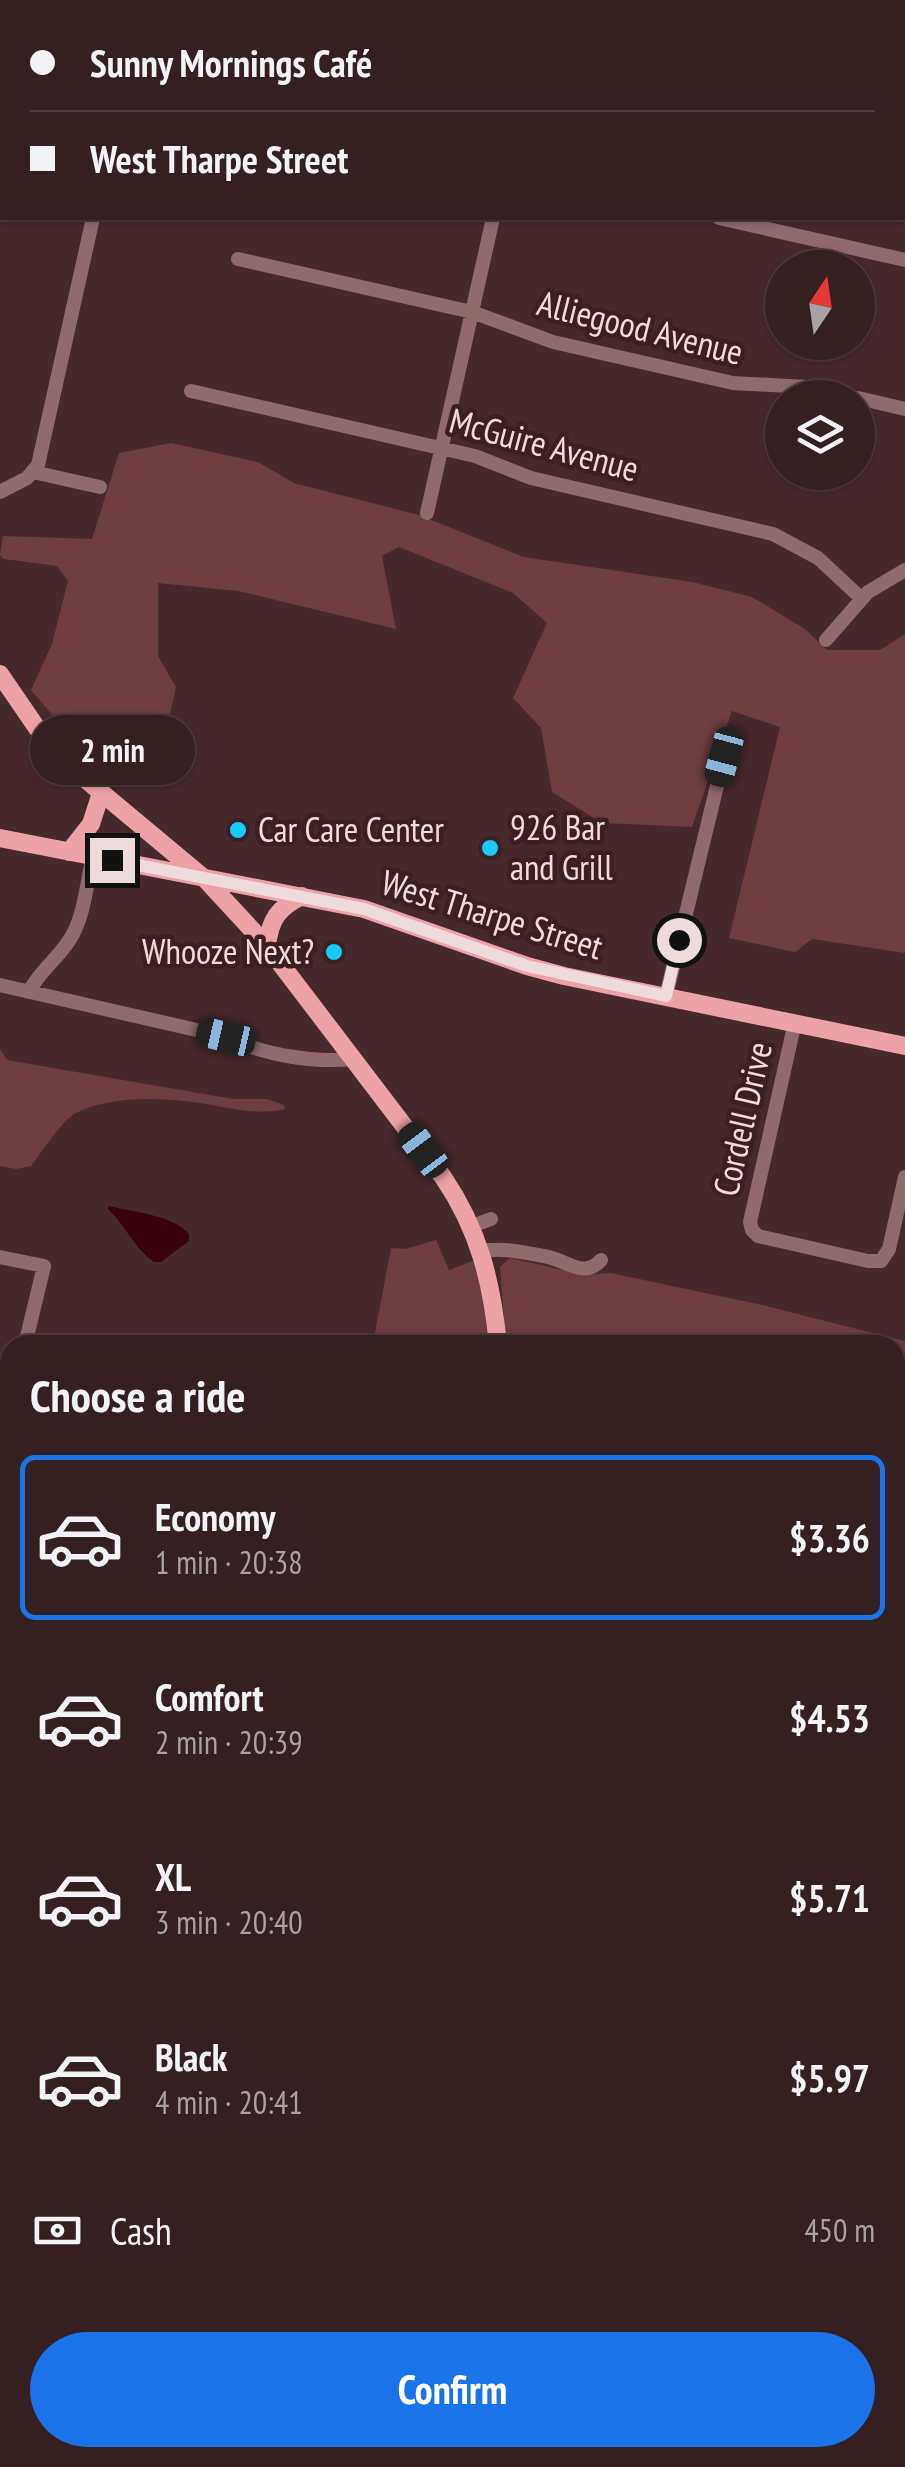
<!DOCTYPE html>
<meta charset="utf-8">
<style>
body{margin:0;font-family:"PT Sans Narrow",sans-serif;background:#3c272a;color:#f1f3f6;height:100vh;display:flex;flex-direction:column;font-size:38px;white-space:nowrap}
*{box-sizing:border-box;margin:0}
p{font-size:32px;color:#a9a2a5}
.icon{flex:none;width:55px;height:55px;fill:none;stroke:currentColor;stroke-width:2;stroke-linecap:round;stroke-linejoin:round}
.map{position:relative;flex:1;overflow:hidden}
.side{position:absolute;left:0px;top:1335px;width:905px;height:1132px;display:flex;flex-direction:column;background:#341f21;border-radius:30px 30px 0 0;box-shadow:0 2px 8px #0004,0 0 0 2px #4e3d3f}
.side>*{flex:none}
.top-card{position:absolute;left:0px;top:0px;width:905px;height:220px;box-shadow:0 2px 8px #0004,0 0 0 2px #4e3d3f;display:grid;align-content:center;height:220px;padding:0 30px;background:#341f21}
.needle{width:65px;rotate:13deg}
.buttons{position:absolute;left:765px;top:250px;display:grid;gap:20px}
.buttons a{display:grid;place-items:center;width:110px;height:110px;border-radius:50%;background:#341f21;box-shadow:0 2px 8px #0004,0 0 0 2px #4e3d3f;font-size:50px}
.end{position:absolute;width:45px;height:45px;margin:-22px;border:12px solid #eedbdb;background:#111;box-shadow:0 0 0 5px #111}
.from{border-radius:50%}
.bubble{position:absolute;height:70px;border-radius:35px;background:#341f21;box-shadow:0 2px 8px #0004,0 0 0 2px #4e3d3f;font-size:32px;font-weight:700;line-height:70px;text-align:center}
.car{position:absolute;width:30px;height:60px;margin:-30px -15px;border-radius:12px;box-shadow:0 0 8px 2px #0007;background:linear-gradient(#222 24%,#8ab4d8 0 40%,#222 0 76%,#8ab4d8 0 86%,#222 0)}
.top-card b{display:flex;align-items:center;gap:35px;height:95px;font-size:38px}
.top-card b+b{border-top:2px solid #4e3d3f}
.top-card i{width:25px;height:25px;background:#f1f3f6}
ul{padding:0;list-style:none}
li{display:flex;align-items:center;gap:30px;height:165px;margin:0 20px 15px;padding:0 10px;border:5px solid transparent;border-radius:15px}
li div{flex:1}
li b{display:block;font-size:38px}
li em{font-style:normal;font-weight:700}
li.active{border-color:#1a73e8}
li>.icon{width:90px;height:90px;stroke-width:1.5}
h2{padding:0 30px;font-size:45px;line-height:120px}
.pay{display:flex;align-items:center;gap:25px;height:110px;padding:0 30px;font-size:38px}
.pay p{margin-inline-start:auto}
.cta{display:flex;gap:20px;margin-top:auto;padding:20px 30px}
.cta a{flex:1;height:115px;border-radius:60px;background:#1a73e8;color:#fff;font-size:40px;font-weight:700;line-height:115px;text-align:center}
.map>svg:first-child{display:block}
</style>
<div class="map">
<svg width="905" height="2467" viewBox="0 0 905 2467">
<rect width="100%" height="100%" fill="#46292c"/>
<path fill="#6d3d41" d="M 171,443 L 258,462 L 294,483 L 419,515 L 524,557 L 692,582 L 752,597 L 805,629 L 827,650 L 880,650 L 905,634 L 905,953 L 812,939 L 795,952 L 729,938 L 780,727 L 732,711 L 692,827 L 602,823 L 552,792 L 541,728 L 513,698 L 547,623 L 513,593 L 399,547 L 382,556 L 396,629 L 238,591 L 158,583 L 158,656 L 176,687 L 164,742 L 114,750 L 82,750 L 31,690 L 52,644 L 68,581 L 57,566 L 4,559 L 0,555 L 3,536 L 92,539 L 119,453 Z
M 0,1049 L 7,1060 L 233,1099 L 267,1099 L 284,1105 L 285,1109 C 258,1115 234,1109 207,1104 C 168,1098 114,1094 76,1113 C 62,1120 42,1152 31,1166 L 16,1169 L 0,1166 Z
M 436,1240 L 449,1270 L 477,1259 L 480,1264 L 490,1345 L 373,1343 L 391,1248 L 405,1249 Z
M 510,1258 L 586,1275 L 611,1273 L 762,1305 L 905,1341 L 905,1582 L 895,1605 L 895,1345 L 506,1345 L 500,1267 Z
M 0,1520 L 10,1522 L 10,1654 L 0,1652 Z"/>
<path fill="#38010d" d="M 109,1206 C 133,1212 173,1215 189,1234 L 189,1241 L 161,1262 L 154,1262 C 134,1248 126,1226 108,1209 Z"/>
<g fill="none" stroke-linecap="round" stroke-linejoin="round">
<path stroke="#906b6e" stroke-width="14" d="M 429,0 L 440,2
M 141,2 L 141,0
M 727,2 L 727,0
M 719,218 L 905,260
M 238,259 L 472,312 L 553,342 L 733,383 L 808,387 L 855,398
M 191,391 L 475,456 L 531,478 L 773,534 L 818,558 L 862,599
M 858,398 L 905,409
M 33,472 L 100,487
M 0,492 L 27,478 L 38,465 L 93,218
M 427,513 L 493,218
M 826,640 L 868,592 L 905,570
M 0,985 L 227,1037 C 263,1055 313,1063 353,1059
M 29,992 C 40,969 62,956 73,934 C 85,911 87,881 93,856
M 666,996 L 724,757
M 795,1022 L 750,1222 L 752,1230 L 758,1236 L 868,1261 L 881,1261 L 889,1249 L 905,1177
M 472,1226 L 491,1219
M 482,1251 C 504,1247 527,1253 548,1257 C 568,1261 584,1279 601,1260
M 0,1257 L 44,1266 L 25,1345
M 0,1371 L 10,1366
M 895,1681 L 905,1683
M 0,1702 L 10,1705
M 895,1784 L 895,1783
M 895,1861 L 905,1864
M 895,1985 L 905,1987
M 0,2004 L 10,2006
M 895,2104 L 905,2062
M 0,2145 L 10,2147
M 895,2286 L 905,2289
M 0,2335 L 10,2290
M 895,2436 L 905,2439
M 376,2458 L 405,2465
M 662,2458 L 705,2467
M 99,2467 L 102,2458
M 292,2467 L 294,2458"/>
<path stroke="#eda2a8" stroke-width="18" d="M 0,674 L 41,734 L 72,768 L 205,879 L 267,946 L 443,1177 C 479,1230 492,1282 498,1345
M 0,838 L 364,909 L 527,966 L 564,976 L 905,1046
M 69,852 L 91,824 L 101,793
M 267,946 C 270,919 278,908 302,896
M 773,2458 L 777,2467"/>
</g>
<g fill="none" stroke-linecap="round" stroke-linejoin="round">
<path stroke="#eedbdb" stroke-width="12" d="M 112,860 L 364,909 L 527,966 L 666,996 L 679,940"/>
</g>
<g fill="#17cafb" stroke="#3b1f22" stroke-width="4">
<circle cx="238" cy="830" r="10"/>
<circle cx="490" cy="848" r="10"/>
<circle cx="334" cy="952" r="10"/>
</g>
<g text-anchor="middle" stroke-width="9" stroke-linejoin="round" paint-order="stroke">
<g font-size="35" fill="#eedbdb" stroke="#3b1f22">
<text transform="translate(640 328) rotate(14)" y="12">Alliegood Avenue</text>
<text transform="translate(544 445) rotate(15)" y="12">McGuire Avenue</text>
<text transform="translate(492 915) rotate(17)" y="12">West Tharpe Street</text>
<text transform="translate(743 1119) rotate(-77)" y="12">Cordell Drive</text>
</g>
<g font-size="35" fill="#eedbdb" stroke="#3b1f22" text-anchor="start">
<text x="510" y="840">926 Bar<tspan x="510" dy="40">and Grill</tspan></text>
<text x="258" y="842">Car Care Center</text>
<text x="314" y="964" text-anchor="end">Whooze Next?</text>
</g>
</g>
</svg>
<div class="buttons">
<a><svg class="needle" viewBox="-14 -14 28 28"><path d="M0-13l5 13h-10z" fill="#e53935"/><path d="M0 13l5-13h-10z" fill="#a9a2a5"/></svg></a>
<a><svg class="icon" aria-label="layers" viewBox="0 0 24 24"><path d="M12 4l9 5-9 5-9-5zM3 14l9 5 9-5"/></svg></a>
</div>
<i class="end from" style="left:679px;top:940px"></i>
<i class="end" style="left:112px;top:860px"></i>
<div class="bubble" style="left:30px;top:715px;width:165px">2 min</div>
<i class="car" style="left:724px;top:757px;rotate:195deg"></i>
<i class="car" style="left:226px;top:1037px;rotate:283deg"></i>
<i class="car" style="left:423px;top:1150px;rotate:323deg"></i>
<div class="top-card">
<b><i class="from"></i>Sunny Mornings Café</b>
<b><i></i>West Tharpe Street</b>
</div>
<section class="side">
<h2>Choose a ride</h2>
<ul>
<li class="active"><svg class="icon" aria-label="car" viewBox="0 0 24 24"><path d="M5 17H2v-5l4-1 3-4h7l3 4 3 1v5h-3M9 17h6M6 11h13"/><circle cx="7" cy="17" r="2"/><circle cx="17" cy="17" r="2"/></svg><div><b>Economy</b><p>1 min · 20:38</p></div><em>$3.36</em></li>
<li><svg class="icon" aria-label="car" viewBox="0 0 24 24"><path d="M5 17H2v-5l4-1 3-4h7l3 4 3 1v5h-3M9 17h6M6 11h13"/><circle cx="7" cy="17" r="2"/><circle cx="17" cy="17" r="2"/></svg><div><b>Comfort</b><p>2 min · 20:39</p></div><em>$4.53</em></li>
<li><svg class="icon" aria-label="car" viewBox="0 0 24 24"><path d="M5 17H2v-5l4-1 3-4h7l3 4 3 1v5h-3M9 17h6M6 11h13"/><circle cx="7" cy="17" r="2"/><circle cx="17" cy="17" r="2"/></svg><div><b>XL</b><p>3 min · 20:40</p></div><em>$5.71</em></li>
<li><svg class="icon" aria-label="car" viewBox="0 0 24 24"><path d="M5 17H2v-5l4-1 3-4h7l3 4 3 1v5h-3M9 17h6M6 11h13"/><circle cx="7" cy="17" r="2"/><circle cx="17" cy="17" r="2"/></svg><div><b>Black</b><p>4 min · 20:41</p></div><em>$5.97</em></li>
</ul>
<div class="pay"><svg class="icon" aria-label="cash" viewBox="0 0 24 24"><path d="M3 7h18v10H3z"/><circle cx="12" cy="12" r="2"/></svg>Cash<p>450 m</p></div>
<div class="cta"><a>Confirm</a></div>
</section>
</div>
